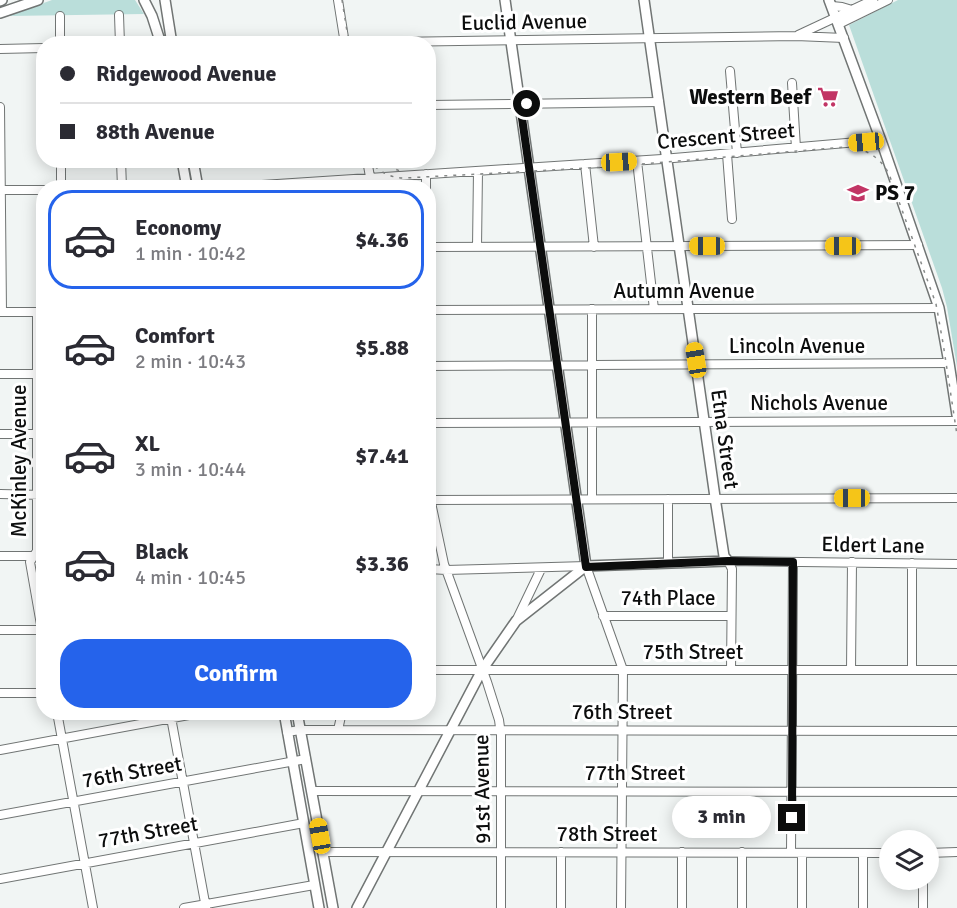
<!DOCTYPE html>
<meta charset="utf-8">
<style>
body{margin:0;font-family:Signika,sans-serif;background:#f2f2f3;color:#2b2b33;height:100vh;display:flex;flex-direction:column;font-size:22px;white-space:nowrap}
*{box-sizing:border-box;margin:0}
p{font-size:20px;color:#7c7c81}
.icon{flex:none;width:33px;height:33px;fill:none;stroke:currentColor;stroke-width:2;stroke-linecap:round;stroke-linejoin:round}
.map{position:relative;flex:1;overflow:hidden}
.sheet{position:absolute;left:36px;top:180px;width:400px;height:540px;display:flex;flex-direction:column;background:#fff;border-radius:24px;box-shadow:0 3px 15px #0003}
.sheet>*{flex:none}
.top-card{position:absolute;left:36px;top:36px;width:400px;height:132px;border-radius:24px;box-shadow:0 3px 15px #0003;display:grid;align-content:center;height:132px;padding:0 24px;background:#fff}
.tools{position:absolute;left:879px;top:830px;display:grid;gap:12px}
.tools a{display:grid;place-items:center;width:60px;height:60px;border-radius:50%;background:#fff;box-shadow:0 3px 15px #0003;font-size:30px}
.end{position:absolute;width:27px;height:27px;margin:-14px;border:8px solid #0c0d0d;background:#fff;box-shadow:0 0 0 3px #fff}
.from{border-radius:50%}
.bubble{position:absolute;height:42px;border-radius:21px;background:#fff;box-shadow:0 3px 15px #0003;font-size:20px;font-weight:700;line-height:42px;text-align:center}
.car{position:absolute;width:18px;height:36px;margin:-18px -9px;border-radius:8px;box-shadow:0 0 4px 2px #0007;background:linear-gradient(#f5c518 24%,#345 0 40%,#f5c518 0 76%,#345 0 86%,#f5c518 0)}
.top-card b{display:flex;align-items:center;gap:21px;height:57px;font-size:22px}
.top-card b+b{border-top:2px solid #e1e1e2}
.top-card i{width:15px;height:15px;background:#2b2b33}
ul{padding:10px 0 0;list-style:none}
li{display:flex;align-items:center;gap:18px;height:99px;margin:0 12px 9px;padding:0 12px;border:3px solid transparent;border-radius:24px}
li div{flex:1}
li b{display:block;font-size:22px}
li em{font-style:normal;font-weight:700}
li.on{border-color:#2563eb}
li>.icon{width:54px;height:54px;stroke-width:1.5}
.button{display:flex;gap:12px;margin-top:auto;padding:12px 24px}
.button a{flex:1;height:69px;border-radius:24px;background:#2563eb;color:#fff;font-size:24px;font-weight:700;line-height:69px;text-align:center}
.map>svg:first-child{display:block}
</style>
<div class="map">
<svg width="957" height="908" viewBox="0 0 957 908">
<rect width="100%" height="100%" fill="#f1f5f4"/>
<path fill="#badeda" d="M 52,0 L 135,0 L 144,14 L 8,16 Z
M 898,0 L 957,0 L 957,367 L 947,307 L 942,288 L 849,25 Z"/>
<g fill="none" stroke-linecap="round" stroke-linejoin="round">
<defs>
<path id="minor" d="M 338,0 L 345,44
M 832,6 L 842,7 L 852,10
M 119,15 L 120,44
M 839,24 L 888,0
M 798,35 L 873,0
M 60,44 L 60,16
M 252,44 L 796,36 L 844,38
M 0,49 L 44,48
M 730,71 L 737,153
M 792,83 L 796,148
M 429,105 L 659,102
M 0,107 L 2,312
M 727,154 L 732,219
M 61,160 L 61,188
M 121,160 L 122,188
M 367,160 L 372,188
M 637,161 L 654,309
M 585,164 L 594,247
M 426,174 L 426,188
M 214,188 L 662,159 L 881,140
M 0,190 L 44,190
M 429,247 L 918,245
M 477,247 L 478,171
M 592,309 L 592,499
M 429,310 L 939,308
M 0,312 L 44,312
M 37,312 L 37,551 L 30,562 L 44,642
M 429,366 L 949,363
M 0,374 L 44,374
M 429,423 L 957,421
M 0,434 L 44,434
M 429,493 L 444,564 L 487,682 L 499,720 L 501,735 L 501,908
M 0,494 L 44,495
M 668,499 L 668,563
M 429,500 L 957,498
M 0,556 L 44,556
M 429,569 L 446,570 L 586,566 L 623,670 L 621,908
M 603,616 L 731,616
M 517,619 L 541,569
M 0,630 L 43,630
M 429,670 L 957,670
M 731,670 L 732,569 L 728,561 L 957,564
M 851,670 L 852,562
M 912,670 L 912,563
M 0,693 L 44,693
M 57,712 L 93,908
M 170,712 L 206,908
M 338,730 L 342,712
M 287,732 L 300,730 L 338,730 L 957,731
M 0,750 L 205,712
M 312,791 L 957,792
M 0,815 L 306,759
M 323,852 L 890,853
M 791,853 L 793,562
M 802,853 L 802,908
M 928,853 L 957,852
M 0,879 L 304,823
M 184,908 L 314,885
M 561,908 L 561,852
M 682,908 L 682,852
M 742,908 L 742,852
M 863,908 L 863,853
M 923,908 L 923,879"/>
<path id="major" d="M 144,0 L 152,16 L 161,44
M 165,0 L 172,44
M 505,0 L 586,566
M 829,0 L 883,146 L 939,308 L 949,363 L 957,415
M 0,1 L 2,0
M 0,13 L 38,0
M 182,160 L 187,188
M 193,160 L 198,188
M 586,566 L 728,561 L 724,556 L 716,504 L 644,0
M 284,712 L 319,908
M 297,712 L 333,908
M 357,908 L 482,670 L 516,621 L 586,566"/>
</defs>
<use href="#minor" stroke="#717574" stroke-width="10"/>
<use href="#major" stroke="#717574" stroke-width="12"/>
<use href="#minor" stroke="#fff" stroke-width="8"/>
<use href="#major" stroke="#fff" stroke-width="9"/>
<path stroke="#878a89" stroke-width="1.5" stroke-dasharray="3 6" stroke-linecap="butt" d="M 342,0 L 349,44
M 369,160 C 379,172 390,178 405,178 L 607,167 L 846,147 C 865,148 880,157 889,174 L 936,304 L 943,343 L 957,435
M 381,160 L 395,169 L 400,171"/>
</g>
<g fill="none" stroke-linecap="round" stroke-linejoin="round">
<path stroke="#0c0d0d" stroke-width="8" d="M 527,104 L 520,104 L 586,567 L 728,561 L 793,562 L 792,818"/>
</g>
<defs>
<symbol id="supermarket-bare" viewBox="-9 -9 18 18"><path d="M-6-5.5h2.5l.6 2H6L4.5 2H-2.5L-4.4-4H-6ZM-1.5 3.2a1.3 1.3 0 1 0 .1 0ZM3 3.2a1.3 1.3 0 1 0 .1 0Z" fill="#c23565" stroke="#fff" stroke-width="2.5" paint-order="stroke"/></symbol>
<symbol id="school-bare" viewBox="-9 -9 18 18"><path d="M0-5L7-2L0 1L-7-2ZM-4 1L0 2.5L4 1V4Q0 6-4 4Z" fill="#c23565" stroke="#fff" stroke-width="2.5" paint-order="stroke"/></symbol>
</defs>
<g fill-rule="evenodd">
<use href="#supermarket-bare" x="813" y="82" width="30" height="30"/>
<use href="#school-bare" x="843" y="178" width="30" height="30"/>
</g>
<g text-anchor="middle" stroke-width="6" stroke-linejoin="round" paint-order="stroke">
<g font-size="21" fill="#0c0d0d" stroke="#fff">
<text transform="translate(524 22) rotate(-1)" y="7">Euclid Avenue</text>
<text transform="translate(726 136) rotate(-5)" y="7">Crescent Street</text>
<text x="684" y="298">Autumn Avenue</text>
<text x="797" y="353">Lincoln Avenue</text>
<text x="819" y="410">Nichols Avenue</text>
<text transform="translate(725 439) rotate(82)" y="7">Etna Street</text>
<text transform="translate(19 461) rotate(-90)" y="7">McKinley Avenue</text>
<text transform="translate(873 545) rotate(1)" y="7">Eldert Lane</text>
<text x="668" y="605">74th Place</text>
<text x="693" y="659">75th Street</text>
<text x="622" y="719">76th Street</text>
<text transform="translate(132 772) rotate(-10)" y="7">76th Street</text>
<text x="635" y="780">77th Street</text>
<text transform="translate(482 789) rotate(-91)" y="7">91st Avenue</text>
<text transform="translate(148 832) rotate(-10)" y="7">77th Street</text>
<text x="607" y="841">78th Street</text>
</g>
<g font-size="21" font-weight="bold" fill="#0c0d0d" stroke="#fff" text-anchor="end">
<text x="811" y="104">Western Beef</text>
<text x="875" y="200" text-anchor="start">PS 7</text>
</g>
</g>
</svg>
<div class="tools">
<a><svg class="icon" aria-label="layers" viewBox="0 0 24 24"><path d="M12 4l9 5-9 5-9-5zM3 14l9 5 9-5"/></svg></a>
</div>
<i class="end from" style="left:527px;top:104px"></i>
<i class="end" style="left:792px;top:818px"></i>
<div class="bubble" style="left:672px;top:796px;width:99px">3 min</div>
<i class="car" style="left:866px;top:142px;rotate:265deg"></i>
<i class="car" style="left:619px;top:162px;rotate:87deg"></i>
<i class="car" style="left:707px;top:246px;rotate:270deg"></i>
<i class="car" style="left:843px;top:246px;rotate:270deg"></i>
<i class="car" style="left:696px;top:360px;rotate:351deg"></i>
<i class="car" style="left:852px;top:498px;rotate:270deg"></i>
<i class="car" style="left:320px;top:836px;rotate:350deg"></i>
<div class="top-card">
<b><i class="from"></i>Ridgewood Avenue</b>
<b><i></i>88th Avenue</b>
</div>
<section class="sheet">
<ul>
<li class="on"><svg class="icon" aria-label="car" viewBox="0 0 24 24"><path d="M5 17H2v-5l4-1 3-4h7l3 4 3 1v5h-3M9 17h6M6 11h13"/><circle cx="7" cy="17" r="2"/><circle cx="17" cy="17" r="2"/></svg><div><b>Economy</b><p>1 min · 10:42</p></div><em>$4.36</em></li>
<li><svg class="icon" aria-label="car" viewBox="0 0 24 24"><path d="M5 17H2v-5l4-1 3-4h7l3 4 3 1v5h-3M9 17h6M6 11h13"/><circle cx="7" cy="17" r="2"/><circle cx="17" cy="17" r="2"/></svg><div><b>Comfort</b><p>2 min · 10:43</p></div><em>$5.88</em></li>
<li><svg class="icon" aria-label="car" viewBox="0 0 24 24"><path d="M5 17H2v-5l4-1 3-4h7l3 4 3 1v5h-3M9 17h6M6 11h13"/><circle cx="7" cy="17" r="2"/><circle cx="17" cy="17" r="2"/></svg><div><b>XL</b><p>3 min · 10:44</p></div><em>$7.41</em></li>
<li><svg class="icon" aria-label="car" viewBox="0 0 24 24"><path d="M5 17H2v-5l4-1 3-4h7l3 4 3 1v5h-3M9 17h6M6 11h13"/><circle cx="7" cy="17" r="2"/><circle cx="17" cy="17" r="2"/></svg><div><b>Black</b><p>4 min · 10:45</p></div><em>$3.36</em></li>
</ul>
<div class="button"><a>Confirm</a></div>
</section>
</div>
